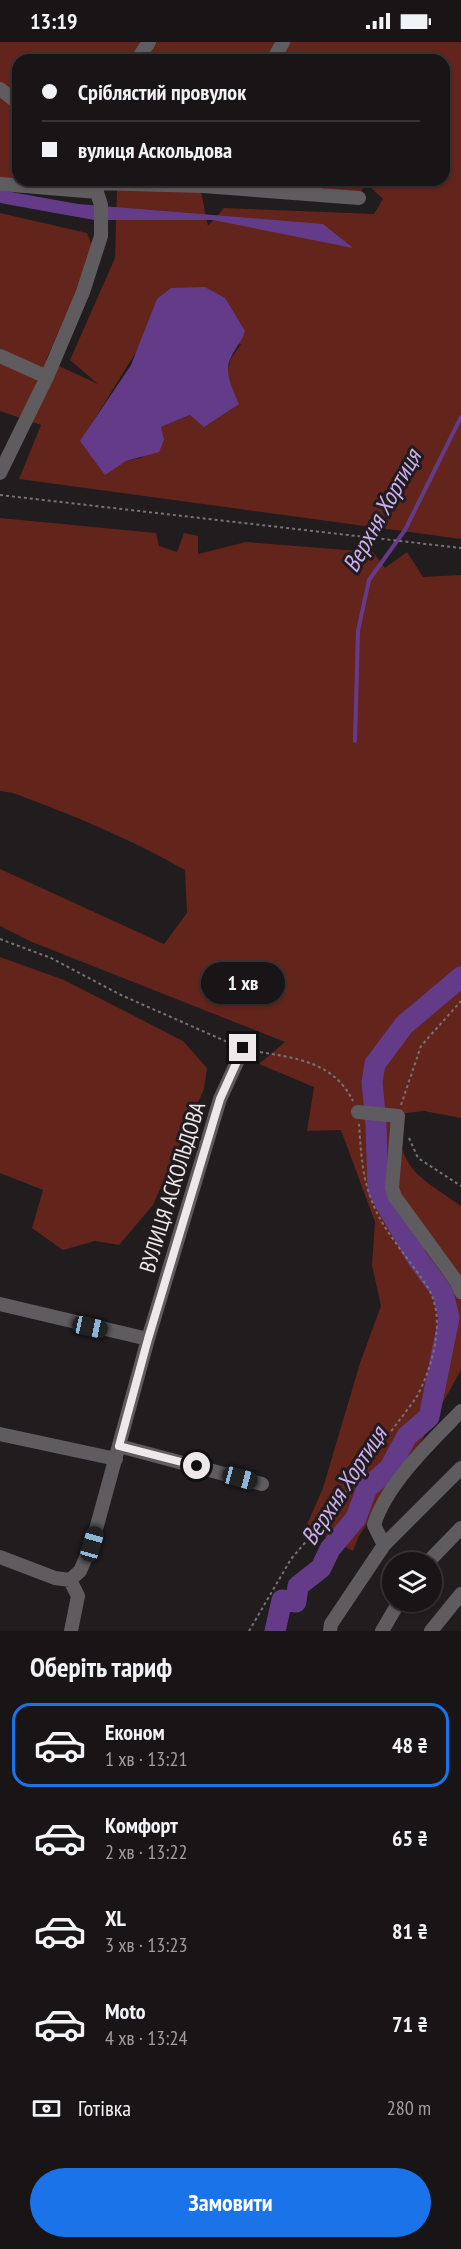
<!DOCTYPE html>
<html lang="uk">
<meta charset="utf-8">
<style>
body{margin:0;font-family:"PT Sans Narrow",sans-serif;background:#262223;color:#f1f3f6;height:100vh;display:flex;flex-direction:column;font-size:22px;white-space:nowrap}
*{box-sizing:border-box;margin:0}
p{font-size:20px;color:#9f9fa1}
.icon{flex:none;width:33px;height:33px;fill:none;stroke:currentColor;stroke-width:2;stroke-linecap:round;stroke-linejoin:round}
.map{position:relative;height:1589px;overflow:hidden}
.panel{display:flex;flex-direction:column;background:#191516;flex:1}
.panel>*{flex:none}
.hud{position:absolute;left:12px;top:12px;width:438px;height:132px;border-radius:18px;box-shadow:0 2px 4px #0004,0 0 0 2px #373435;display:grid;align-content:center;height:132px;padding:0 30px;background:#191516}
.fabs{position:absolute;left:382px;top:1510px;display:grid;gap:12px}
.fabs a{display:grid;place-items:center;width:60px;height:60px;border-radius:50%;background:#191516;box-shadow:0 2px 4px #0004,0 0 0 2px #373435;font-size:30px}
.end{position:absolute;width:27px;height:27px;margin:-14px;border:8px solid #ede9eb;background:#111;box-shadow:0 0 0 3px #111}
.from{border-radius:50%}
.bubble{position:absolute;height:42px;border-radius:21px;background:#191516;box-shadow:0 2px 4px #0004,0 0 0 2px #373435;font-size:20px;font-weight:800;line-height:42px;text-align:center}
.car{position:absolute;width:18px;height:36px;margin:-18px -9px;border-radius:8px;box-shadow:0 0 4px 2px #0007;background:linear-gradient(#222 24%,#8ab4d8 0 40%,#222 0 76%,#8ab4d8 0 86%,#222 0)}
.hud b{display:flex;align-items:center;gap:21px;height:57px;font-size:22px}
.hud b+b{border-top:2px solid #373435}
.hud i{width:15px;height:15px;background:#f1f3f6}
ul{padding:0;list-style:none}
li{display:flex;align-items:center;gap:18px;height:84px;margin:0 12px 9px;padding:0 18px;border:3px solid transparent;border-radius:18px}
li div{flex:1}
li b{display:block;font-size:22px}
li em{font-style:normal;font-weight:800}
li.current{border-color:#1a73e8}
li>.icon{width:54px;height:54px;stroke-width:1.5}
h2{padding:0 30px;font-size:27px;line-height:72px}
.pay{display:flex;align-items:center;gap:15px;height:66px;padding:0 30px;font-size:22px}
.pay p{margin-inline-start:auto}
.primary-button{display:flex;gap:12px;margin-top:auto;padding:12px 30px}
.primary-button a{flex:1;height:69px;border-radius:36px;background:#1a73e8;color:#fff;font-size:24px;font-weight:800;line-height:69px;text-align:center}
.status{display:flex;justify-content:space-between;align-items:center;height:42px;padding:0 30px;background:#191516;direction:ltr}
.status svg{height:16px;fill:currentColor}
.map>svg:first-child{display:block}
</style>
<div class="status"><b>13:19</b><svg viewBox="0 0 49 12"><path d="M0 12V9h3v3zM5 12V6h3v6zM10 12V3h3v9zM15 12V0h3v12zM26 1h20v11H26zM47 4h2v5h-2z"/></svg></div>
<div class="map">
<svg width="461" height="1589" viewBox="0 0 461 1589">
<rect width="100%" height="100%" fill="#211c1e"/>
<path fill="#63241c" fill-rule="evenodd" d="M 0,0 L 461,0 L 461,497 L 19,437 L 41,383 L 0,369 L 0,171 L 87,191 L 94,209 L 46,318 L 98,342 L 70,318 L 115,216 L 117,148 L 0,139 ZM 18,18 L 444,18 L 444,138 L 18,138 ZM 365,140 L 383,157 L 374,172 L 224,166 L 208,184 L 200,145 L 321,149 L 323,146 L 359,156 ZM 241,302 L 231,316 L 227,331 L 191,373 L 161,385 L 141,416 L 126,419 L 112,427 L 81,399 L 136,310 Z
M 0,476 L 156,491 L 159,504 L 177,510 L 184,491 L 198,494 L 198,512 L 246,500 L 373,510 L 385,526 L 407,510 L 423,535 L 461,533 L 461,1076 L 424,1069 L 397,1072 C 400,1130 418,1133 461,1164 L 461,1328 L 421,1400 L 359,1494 L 353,1509 L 306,1485 L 323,1446 L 360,1321 L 381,1264 L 372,1223 L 375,1180 L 341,1088 L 307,1089 L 314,1045 L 259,1022 L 285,1000 L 32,900 L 0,884 L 0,827 L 164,902 L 187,871 L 185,828 C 129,796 72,773 13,751 L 0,749 Z
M 0,915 L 64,938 L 183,999 L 207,1026 L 204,1047 L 153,1163 L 119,1203 L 95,1199 L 63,1208 L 32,1186 L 43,1148 L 0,1131 Z"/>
<path fill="#643b89" d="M 0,148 L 78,162 L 323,182 L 353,206 L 213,178 L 94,178 L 0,161 Z
M 205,245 L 225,256 L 245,289 C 242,299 236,305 231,315 C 223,331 233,347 239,362 L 204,385 L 190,373 L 161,385 L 164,398 L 159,410 L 126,419 L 105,433 L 80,399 L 131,323 L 157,257 L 171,246 Z"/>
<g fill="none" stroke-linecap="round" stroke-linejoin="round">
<path stroke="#643b89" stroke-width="4" d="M 355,699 L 358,589 L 369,538 L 405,488 L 461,375"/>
<path stroke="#643b89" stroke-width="21" d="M 275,1589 L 282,1558 L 296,1560 L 298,1544 L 321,1526 L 330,1507 L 356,1476 L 367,1446 L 389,1427 L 407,1394 L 429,1375 L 449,1276 L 443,1251 L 417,1216 L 378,1148 L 376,1083 L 372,1040 L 375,1022 L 404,983 L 461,935"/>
<path stroke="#777274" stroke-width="2" stroke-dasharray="3 3" stroke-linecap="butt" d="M 0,453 L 461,506
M 0,897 L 51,916 L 121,953 L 232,1002
M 254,1009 C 295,1016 333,1019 353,1059
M 401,1063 L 421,1004 L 461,959
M 409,1096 L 418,1116 L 461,1144
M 249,1589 L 291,1517 L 327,1475 L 416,1356 C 432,1327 447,1277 428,1246 C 411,1218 386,1194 373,1162 C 362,1136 361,1110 359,1082"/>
<path stroke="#5e5c5e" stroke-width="14" d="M 137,18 L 149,0
M 273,18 L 283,0
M 0,47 L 18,61
M 94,141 L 203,144 L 359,156
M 0,142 L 97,150
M 0,314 L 47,335
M 0,431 L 47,335 L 83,250 L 101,194 L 101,163 L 93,138
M 358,1070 L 398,1074 L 392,1146 L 395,1155 L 457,1240 L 461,1250
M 0,1262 L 148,1297
M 0,1392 L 116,1417
M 119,1404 L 262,1442
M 384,1503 L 374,1483 C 386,1442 432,1399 461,1369
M 0,1515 L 55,1536 L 70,1538
M 427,1521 L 461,1486
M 71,1589 L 78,1554 L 70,1538 L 80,1529 L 92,1502 L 148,1297 L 220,1057 L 243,1007
M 330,1589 L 331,1582 L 384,1503 L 461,1426
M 382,1589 L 399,1560
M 431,1589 L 461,1552"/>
</g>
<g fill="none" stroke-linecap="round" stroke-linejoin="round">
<path stroke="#ede9eb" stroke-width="8" d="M 197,1424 L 119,1404 L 148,1297 L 220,1057 L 243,1006"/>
</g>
<g text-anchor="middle" stroke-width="6" stroke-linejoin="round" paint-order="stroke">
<g font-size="22" fill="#ede9eb" stroke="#211c1e">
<text transform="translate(172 1145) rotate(-73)" y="8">ВУЛИЦЯ АСКОЛЬДОВА</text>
</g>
<g font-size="24" font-style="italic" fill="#ceaff0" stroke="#211c1e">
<text transform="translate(382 469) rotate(-61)" y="8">Верхня Хортиця</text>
<text transform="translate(344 1444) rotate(-57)" y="8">Верхня Хортиця</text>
</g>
</g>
</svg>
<div class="fabs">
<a><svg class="icon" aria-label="layers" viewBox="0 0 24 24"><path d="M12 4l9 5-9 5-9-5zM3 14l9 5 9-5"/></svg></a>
</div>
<i class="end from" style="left:197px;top:1424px"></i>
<i class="end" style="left:243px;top:1006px"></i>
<div class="bubble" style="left:201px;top:920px;width:84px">1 хв</div>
<i class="car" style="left:90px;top:1285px;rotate:102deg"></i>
<i class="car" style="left:240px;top:1436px;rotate:105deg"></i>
<i class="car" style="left:92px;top:1502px;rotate:16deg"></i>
<div class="hud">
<b><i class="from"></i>Сріблястий провулок</b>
<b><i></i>вулиця Аскольдова</b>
</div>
</div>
<section class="panel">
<h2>Оберіть тариф</h2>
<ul>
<li class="current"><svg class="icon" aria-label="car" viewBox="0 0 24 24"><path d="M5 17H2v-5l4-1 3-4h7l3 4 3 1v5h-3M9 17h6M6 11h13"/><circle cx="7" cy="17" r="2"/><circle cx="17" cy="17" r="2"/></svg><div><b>Економ</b><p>1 хв · 13:21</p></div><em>48 ₴</em></li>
<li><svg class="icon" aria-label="car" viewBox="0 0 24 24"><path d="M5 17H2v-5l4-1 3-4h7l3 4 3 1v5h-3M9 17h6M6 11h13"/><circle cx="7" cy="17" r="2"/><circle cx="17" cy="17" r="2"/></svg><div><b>Комфорт</b><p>2 хв · 13:22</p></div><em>65 ₴</em></li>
<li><svg class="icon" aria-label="car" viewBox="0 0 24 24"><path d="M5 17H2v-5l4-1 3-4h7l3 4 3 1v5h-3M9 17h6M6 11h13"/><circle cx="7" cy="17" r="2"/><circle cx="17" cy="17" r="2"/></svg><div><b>XL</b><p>3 хв · 13:23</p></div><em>81 ₴</em></li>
<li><svg class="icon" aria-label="car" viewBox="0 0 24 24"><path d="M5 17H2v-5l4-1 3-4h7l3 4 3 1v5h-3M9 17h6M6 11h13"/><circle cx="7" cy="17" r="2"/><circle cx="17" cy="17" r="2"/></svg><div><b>Moto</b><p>4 хв · 13:24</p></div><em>71 ₴</em></li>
</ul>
<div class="pay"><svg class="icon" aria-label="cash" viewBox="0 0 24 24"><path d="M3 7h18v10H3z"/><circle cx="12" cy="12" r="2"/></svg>Готівка<p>280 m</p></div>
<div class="primary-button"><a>Замовити</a></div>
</section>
